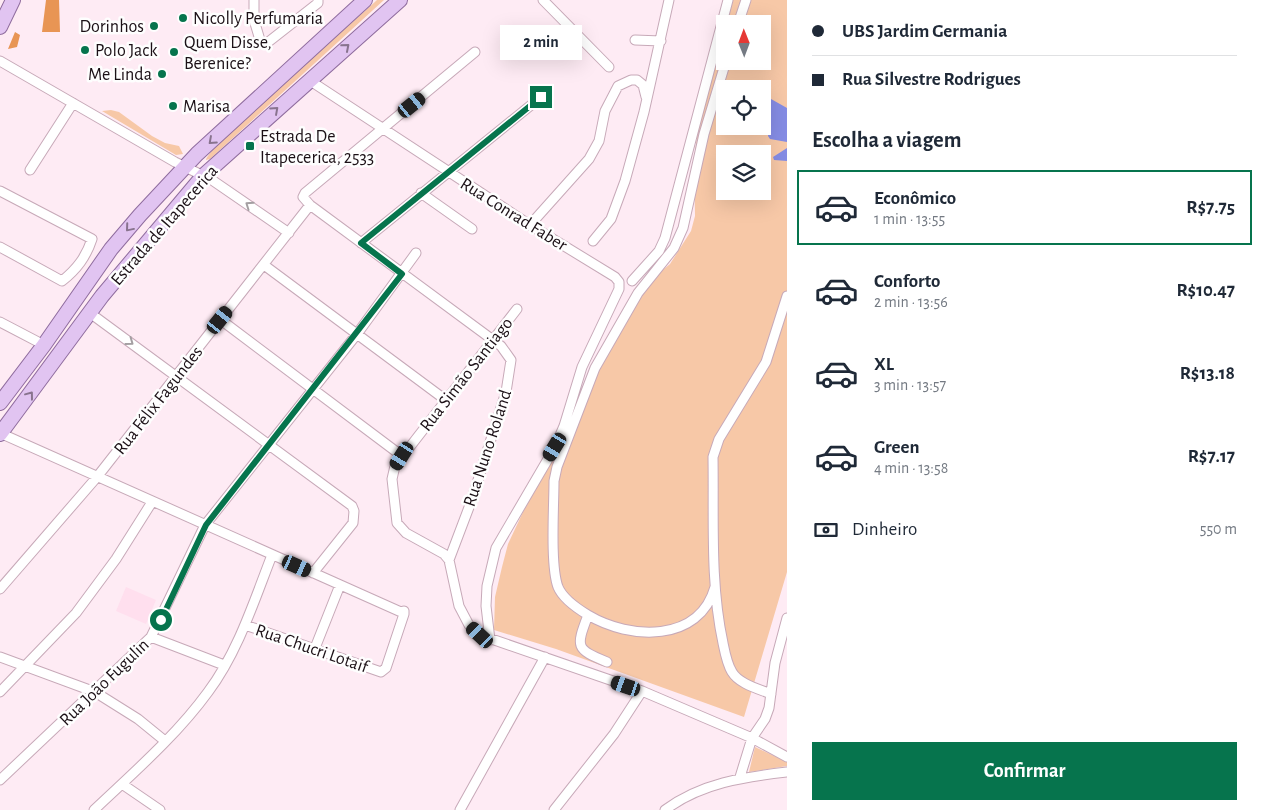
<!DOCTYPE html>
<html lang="pt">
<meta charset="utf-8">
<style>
body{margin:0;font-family:"Alegreya Sans",sans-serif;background:#f2f2f3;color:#1f2937;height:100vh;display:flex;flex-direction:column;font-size:19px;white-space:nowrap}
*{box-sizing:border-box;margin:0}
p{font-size:16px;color:#747a83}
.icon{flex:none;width:28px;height:28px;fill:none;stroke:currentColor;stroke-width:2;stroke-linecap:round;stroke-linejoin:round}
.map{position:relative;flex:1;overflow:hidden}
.sheet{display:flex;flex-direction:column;background:#fff;width:475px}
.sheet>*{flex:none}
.banner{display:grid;align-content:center;height:110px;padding:0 25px;background:#fff}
.needle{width:32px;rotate:359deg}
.fabs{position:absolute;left:716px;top:15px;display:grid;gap:10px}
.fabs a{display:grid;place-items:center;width:55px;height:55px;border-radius:0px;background:#fff;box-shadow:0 5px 20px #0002;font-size:25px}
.end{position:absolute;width:22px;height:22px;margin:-11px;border:6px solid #06744d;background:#fff;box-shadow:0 0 0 2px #fff}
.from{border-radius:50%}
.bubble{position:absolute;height:35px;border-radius:0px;background:#fff;box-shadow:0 5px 20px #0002;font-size:16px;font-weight:700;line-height:35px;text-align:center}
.car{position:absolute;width:15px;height:30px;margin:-15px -8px;border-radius:6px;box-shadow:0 0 4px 1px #0007;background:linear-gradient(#222 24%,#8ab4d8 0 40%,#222 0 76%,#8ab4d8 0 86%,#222 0)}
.banner b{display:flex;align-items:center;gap:18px;height:48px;font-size:19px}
.banner b+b{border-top:1px solid #e0e1e3}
.banner i{width:12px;height:12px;background:#1f2937}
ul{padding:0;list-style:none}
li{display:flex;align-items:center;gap:15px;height:75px;margin:0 10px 8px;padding:0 15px;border:2px solid transparent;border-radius:0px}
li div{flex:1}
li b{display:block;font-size:19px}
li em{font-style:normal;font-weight:700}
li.on{border-color:#06744d}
li>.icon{width:45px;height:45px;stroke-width:1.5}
h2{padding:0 25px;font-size:22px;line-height:60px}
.pay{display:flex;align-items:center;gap:12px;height:55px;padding:0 25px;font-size:19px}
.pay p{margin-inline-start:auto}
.cta{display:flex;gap:10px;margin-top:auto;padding:10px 25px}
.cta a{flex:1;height:58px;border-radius:0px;background:#06744d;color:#fff;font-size:20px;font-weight:700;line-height:58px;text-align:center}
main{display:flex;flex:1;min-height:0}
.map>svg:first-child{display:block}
</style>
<main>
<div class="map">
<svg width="787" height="810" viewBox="0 0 787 810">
<rect width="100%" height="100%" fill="#feebf4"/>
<path fill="#ffdfee" d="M 126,587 L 156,600 L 146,624 L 116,611 Z"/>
<path fill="#f7c8a7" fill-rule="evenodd" d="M 377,0 L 384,0 L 210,159 L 206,160 C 206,148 357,19 377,0 Z
M 732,0 L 787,0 L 787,572 L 744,717 L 556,649 L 494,630 L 495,597 L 502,567 L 508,544 L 523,512 L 563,439 L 592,374 L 648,282 L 670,264 L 691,231 L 695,216 L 694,158 L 702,103 L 725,24 L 725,61 L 762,61 L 762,24 L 725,24 ZM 725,89 L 762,89 L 762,126 L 725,126 ZM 725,154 L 762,154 L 762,191 L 725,191 Z
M 111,110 L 119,112 L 152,136 L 165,143 L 179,146 L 183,154 L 176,155 L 102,111 Z
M 755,747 L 787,762 L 787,766 L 749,772 Z"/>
<path fill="#e89554" d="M 46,0 L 59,0 L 60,32 L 42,32 Z
M 15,32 L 20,35 L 17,47 L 8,49 Z"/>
<path fill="#858ce4" d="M 771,99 L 787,108 L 787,142 L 770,139 L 768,136 L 770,118 L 763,105 Z
M 787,148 L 787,161 L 774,160 L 773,157 Z"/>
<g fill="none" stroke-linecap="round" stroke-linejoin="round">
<defs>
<path id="street" d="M 254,0 L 254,20 L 260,40 L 267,43 L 318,3 L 318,0
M 543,0 L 609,67
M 738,24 L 746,0
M 635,40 L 661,41
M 0,61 L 175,162 L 212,180 L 289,233
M 309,80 L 530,225 L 615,277 L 619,282 L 619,289 L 582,367 L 564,426 L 555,447 L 496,548 L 487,586 L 486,606 L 490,640
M 30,170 L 73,103
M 0,191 L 92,239 C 86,257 77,269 62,281 L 0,247
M 421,193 L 472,229
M 530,225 L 589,159 L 599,141 L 605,111 L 618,86 L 631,80 L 637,80 L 643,85 L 646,97
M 593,241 L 611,219 L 625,181 L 644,112 L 669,0
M 361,243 L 541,97
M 264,265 L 447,401
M 632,281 L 659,251 L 665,238 L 728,0
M 517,309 L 395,466 L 392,479 L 397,523 L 406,533 L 444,554 L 449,560 L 459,606 L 469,625 L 480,635 L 642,691 L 752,738 L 787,757
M 90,313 L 352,506 L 354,511 L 353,523 L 313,573
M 221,320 L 402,456
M 0,322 L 44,345
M 0,433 L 401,612 L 404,611 L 404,614 L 386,668 L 381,672 L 245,625
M 449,560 L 471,502 L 506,392 L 511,360 L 501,346 L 310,205 L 303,197 L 305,193 L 475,52
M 715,587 C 699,643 630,640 588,615 C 578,609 563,599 558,587 C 550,565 554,506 554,481 L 557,467 L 595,368 L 638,293 L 674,248 L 683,228 L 704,134 L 726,61
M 0,589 L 97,477 L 310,205
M 588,615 C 576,647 575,649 607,662
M 151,637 L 224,665
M 315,648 L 340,585
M 0,657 L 95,692 L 138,719 L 165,741
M 0,692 L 76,613 L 116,559 L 152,502
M 771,694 C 759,689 739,684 732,672 C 727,664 725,653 723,643 C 710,583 714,519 713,457 L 719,439 L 766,362 L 787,296
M 740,777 L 752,738 L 765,719 L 769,708 L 775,663 L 787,618
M 0,780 L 151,637 L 205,525 L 357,334 L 416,253
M 122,784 L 160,810
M 94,810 C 133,773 176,736 208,692 C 238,652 254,601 272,555
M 460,810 L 545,657
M 554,810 L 614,734 L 642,691
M 665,810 C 701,783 744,777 787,772"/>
<path id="primary" d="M 0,27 L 13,0
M 0,403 L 44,345 L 111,249 L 140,215 L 197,154 L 365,0
M 0,434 L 102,296 L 203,176 L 400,0"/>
</defs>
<use href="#street" stroke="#c7a9b8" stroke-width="11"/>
<use href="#primary" stroke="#8f6c9e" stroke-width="16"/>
<use href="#street" stroke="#fff" stroke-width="9"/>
<use href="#primary" stroke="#e1c4f1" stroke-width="14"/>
</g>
<defs><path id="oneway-chevron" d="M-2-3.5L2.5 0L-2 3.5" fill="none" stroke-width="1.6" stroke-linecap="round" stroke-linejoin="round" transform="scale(1.25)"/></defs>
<g stroke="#88738e">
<use href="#oneway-chevron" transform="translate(346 47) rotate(-41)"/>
<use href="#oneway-chevron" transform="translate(275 110) rotate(-42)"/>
<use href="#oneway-chevron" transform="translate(212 141) rotate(138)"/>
<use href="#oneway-chevron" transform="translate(129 228) rotate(130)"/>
<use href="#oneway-chevron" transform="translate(30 395) rotate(-53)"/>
</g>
<g stroke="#a49fa2">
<use href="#oneway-chevron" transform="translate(249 205) rotate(-145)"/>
<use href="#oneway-chevron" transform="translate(130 342) rotate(36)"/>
</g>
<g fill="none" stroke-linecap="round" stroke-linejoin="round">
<path stroke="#06744d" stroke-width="6" d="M 161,620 L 206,525 L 402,274 L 361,243 L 541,97"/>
</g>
<g fill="#06744d" stroke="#fefefe" stroke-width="2">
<circle cx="183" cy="18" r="5"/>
<circle cx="154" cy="26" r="5"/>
<circle cx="85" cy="50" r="5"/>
<circle cx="174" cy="52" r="5"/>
<circle cx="162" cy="74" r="5"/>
<circle cx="173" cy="106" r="5"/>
<rect x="245" y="141" width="10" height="10" rx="2.5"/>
</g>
<g text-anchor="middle" stroke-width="5" stroke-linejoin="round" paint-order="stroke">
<g font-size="18" fill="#1b1016" stroke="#fefefe" text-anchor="start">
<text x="193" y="24">Nicolly Perfumaria</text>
<text x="144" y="32" text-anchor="end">Dorinhos</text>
<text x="184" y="48">Quem Disse,<tspan x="184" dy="21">Berenice?</tspan></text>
<text x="95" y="56">Polo Jack</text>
<text x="152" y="80" text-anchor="end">Me Linda</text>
<text x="183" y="112">Marisa</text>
<text x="260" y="142">Estrada De<tspan x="260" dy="21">Itapecerica, 2533</tspan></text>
</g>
<g font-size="18" fill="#1b1016" stroke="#fefefe">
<text transform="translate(514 214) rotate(32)" y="6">Rua Conrad Faber</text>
<text transform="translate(164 225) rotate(-49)" y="6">Estrada de Itapecerica</text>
<text transform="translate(466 374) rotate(-52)" y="6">Rua Simão Santiago</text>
<text transform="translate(158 400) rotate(-52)" y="6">Rua Félix Fagundes</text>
<text transform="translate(487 448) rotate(-72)" y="6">Rua Nuno Roland</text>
<text transform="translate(312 648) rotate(19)" y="6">Rua Chucri Lotaif</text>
<text transform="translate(104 682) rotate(-44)" y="6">Rua João Fugulin</text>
</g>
</g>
</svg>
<div class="fabs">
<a><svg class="needle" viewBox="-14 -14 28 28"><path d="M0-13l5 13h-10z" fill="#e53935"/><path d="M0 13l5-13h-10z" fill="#747a83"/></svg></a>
<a><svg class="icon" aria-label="locate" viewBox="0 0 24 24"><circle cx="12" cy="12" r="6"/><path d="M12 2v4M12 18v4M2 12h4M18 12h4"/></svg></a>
<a><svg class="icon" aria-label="layers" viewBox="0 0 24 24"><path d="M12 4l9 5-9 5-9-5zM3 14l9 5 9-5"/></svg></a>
</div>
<i class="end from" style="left:161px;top:620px"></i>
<i class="end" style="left:541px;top:97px"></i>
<div class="bubble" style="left:500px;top:25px;width:82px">2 min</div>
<i class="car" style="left:412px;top:105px;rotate:51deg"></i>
<i class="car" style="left:220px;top:320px;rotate:39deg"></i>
<i class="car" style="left:555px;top:447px;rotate:211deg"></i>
<i class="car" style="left:402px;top:456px;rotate:212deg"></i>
<i class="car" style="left:297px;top:566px;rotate:114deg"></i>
<i class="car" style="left:480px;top:635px;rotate:313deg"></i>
<i class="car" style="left:626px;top:686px;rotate:289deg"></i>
</div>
<section class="sheet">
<div class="banner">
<b><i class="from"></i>UBS Jardim Germania</b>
<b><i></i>Rua Silvestre Rodrigues</b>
</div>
<h2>Escolha a viagem</h2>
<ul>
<li class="on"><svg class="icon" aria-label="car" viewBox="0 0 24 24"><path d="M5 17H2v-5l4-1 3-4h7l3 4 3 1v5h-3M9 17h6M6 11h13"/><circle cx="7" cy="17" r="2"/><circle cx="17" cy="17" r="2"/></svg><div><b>Econômico</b><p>1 min · 13:55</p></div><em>R$7.75</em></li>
<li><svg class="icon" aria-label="car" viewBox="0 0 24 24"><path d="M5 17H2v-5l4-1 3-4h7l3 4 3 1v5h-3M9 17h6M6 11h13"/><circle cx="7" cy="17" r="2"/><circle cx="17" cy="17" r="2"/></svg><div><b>Conforto</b><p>2 min · 13:56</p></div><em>R$10.47</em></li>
<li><svg class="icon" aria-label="car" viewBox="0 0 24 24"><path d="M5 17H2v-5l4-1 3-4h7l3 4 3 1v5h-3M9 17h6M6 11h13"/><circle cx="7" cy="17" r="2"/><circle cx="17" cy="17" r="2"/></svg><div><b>XL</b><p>3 min · 13:57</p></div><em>R$13.18</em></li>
<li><svg class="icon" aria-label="car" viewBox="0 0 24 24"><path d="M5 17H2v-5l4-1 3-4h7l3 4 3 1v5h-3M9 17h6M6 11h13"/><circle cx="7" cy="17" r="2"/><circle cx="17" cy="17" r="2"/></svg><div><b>Green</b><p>4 min · 13:58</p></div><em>R$7.17</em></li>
</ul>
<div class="pay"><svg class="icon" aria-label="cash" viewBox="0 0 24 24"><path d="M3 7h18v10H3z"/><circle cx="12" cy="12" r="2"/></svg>Dinheiro<p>550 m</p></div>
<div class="cta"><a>Confirmar</a></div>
</section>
</main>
